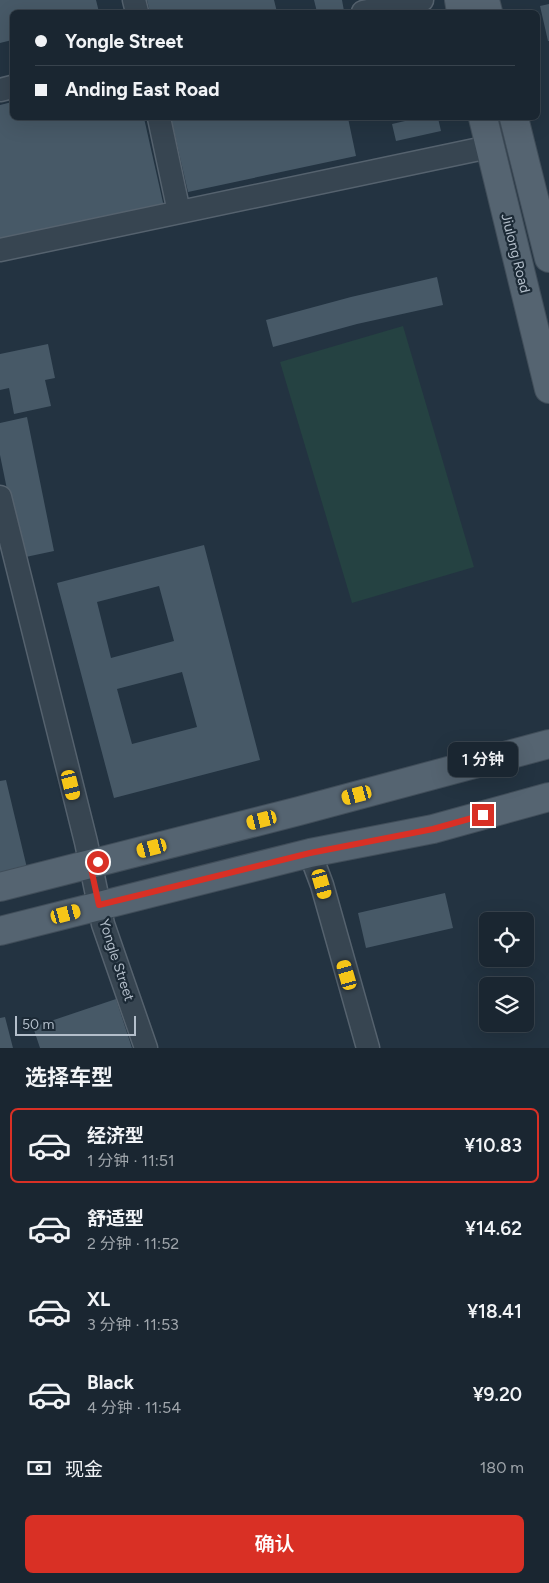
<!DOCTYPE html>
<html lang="zh">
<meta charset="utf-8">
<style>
body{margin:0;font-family:Figtree,"Noto Sans SC",sans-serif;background:#232e39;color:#f1f3f6;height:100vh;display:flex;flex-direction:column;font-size:19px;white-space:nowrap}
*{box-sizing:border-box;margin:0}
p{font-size:16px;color:#9fa5ab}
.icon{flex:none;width:28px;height:28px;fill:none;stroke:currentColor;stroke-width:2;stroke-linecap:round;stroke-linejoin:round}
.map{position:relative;height:1048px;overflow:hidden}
.panel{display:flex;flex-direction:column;background:#1a2631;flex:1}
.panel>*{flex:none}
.guide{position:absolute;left:10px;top:10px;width:530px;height:110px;border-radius:8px;box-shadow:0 5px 20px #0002,0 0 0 1px #38434d;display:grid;align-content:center;height:110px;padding:0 25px;background:#1a2631}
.buttons{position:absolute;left:479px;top:912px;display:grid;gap:10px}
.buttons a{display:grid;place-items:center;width:55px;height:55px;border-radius:8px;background:#1a2631;box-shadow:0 5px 20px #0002,0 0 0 1px #38434d;font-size:25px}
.scale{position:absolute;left:15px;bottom:12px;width:121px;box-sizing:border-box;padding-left:5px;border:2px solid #b4bfcb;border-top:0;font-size:14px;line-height:18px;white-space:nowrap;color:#b4bfcb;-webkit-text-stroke:4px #1c2a36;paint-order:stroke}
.end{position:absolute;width:22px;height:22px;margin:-11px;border:6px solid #d93025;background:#fff;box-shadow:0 0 0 2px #fff}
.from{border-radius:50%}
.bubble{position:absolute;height:35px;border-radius:8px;background:#1a2631;box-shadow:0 5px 20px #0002,0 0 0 1px #38434d;font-size:16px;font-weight:600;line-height:35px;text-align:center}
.car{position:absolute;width:15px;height:30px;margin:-15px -8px;border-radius:6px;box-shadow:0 0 4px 1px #0007;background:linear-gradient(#f5c518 24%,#345 0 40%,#f5c518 0 76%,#345 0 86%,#f5c518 0)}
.guide b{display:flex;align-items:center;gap:18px;height:48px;font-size:19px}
.guide b+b{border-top:1px solid #38434d}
.guide i{width:12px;height:12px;background:#f1f3f6}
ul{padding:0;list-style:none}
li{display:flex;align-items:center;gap:15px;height:75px;margin:0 10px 8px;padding:0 15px;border:2px solid transparent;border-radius:8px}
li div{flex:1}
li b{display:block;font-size:19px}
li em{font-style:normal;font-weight:600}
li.current{border-color:#d93025}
li>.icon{width:45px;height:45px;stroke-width:1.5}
h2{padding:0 25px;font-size:22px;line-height:60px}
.pay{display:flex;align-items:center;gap:12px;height:55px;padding:0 25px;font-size:19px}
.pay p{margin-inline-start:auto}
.primary-button{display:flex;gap:10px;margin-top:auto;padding:10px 25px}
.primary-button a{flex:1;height:58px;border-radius:8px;background:#d93025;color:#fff;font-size:20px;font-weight:600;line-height:58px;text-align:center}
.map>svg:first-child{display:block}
</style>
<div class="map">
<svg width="549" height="1048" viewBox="0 0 549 1048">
<rect width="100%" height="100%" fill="#233341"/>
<path fill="#254242" d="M 403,326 L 474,567 L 352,603 L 280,362 Z"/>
<path fill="#475967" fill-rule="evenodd" d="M 0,0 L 96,0 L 99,12 L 12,12 L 12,40 L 0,43 Z
M 147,0 L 274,0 L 277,12 L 150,12 Z
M 314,0 L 342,0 L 344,11 L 317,12 Z
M 549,4 L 549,41 L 548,41 L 540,6 Z
M 12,102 L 12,118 L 144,118 L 164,207 L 0,242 L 0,105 Z
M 171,118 L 348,118 L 356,156 L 188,192 Z
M 404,118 L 438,118 L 441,131 L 396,141 L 392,124 L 405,121 Z
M 437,277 L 443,305 L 357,324 L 273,347 L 266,320 L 351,297 Z
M 48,344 L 55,378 L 45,380 L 51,406 L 14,414 L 9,388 L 0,390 L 0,354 Z
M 27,417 L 54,551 L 21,558 L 0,455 L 0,423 Z
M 204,545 L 260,760 L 114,798 L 57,583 ZM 159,586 L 174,641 L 111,658 L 97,602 ZM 182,672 L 197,727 L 132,744 L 117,689 Z
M 6,780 L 27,868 L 0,874 L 0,781 Z
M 445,893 L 453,928 L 366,948 L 358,913 Z
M 116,999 L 132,1048 L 40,1048 L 33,1027 Z
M 5,1017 L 13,1048 L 0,1048 L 0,1018 Z"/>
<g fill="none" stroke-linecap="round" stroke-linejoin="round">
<defs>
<path id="minor" d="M 134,0 L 137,12
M 363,12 L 422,0
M 0,90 L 12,87
M 159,118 L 179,212
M 0,250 L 489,147
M 0,497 L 86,842 L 103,924 L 146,1048
M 310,853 L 322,885 L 368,1048"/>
<path id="major" d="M 459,0 L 461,12
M 485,0 L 488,12
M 483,118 L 549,389
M 514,118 L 549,258
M 0,887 L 299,811 L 549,744
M 0,931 L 310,853 L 433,829 L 549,797"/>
</defs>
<use href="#minor" stroke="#55626e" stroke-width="25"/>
<use href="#major" stroke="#414e5a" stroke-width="30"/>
<use href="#minor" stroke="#374551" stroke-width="22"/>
<use href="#major" stroke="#556471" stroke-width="28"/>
</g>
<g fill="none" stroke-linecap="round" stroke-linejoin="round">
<path stroke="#d93025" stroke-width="6" d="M 98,862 L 90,864 L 99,905 L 310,853 L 433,829 L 483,815"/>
</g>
<g text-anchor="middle" stroke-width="4.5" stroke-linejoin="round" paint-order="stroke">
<g font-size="14" fill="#b4bfcb" stroke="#1c2a36">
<text transform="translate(516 253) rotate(76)" y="5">Jiulong Road</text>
<text transform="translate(117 960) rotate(72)" y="5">Yongle Street</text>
</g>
</g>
</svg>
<div class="buttons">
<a><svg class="icon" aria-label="locate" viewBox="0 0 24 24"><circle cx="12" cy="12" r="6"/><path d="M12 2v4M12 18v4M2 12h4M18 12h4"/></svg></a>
<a><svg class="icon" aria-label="layers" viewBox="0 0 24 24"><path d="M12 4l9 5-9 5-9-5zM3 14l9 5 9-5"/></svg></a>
</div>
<div class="scale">50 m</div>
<i class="end from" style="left:98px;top:862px"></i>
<i class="end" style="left:483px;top:815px"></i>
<div class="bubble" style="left:448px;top:742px;width:70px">1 分钟</div>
<i class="car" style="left:71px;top:785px;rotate:166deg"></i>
<i class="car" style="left:357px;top:795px;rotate:255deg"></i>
<i class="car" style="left:262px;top:820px;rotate:256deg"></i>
<i class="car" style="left:152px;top:848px;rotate:255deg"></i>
<i class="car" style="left:322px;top:884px;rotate:164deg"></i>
<i class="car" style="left:66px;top:914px;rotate:75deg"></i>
<i class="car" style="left:347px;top:975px;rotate:344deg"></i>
<div class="guide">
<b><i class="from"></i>Yongle Street</b>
<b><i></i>Anding East Road</b>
</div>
</div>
<section class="panel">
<h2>选择车型</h2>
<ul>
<li class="current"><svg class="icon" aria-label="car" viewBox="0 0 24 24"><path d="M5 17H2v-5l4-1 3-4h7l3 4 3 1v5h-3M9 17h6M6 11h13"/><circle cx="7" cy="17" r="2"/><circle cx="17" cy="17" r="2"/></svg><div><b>经济型</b><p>1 分钟 · 11:51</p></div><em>¥10.83</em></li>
<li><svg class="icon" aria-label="car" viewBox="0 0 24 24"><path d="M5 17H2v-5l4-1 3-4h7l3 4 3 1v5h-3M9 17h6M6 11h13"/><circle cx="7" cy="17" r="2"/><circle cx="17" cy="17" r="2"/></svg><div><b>舒适型</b><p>2 分钟 · 11:52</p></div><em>¥14.62</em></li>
<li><svg class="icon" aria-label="car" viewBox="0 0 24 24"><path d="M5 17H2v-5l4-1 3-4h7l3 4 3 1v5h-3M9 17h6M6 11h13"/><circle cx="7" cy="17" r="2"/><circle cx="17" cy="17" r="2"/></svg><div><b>XL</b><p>3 分钟 · 11:53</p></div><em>¥18.41</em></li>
<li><svg class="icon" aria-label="car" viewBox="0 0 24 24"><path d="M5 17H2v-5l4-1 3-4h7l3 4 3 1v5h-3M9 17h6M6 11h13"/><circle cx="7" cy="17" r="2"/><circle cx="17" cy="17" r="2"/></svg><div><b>Black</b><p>4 分钟 · 11:54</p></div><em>¥9.20</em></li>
</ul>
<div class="pay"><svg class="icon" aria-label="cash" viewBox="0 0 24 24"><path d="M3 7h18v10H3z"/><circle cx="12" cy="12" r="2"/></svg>现金<p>180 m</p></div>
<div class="primary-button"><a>确认</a></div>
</section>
